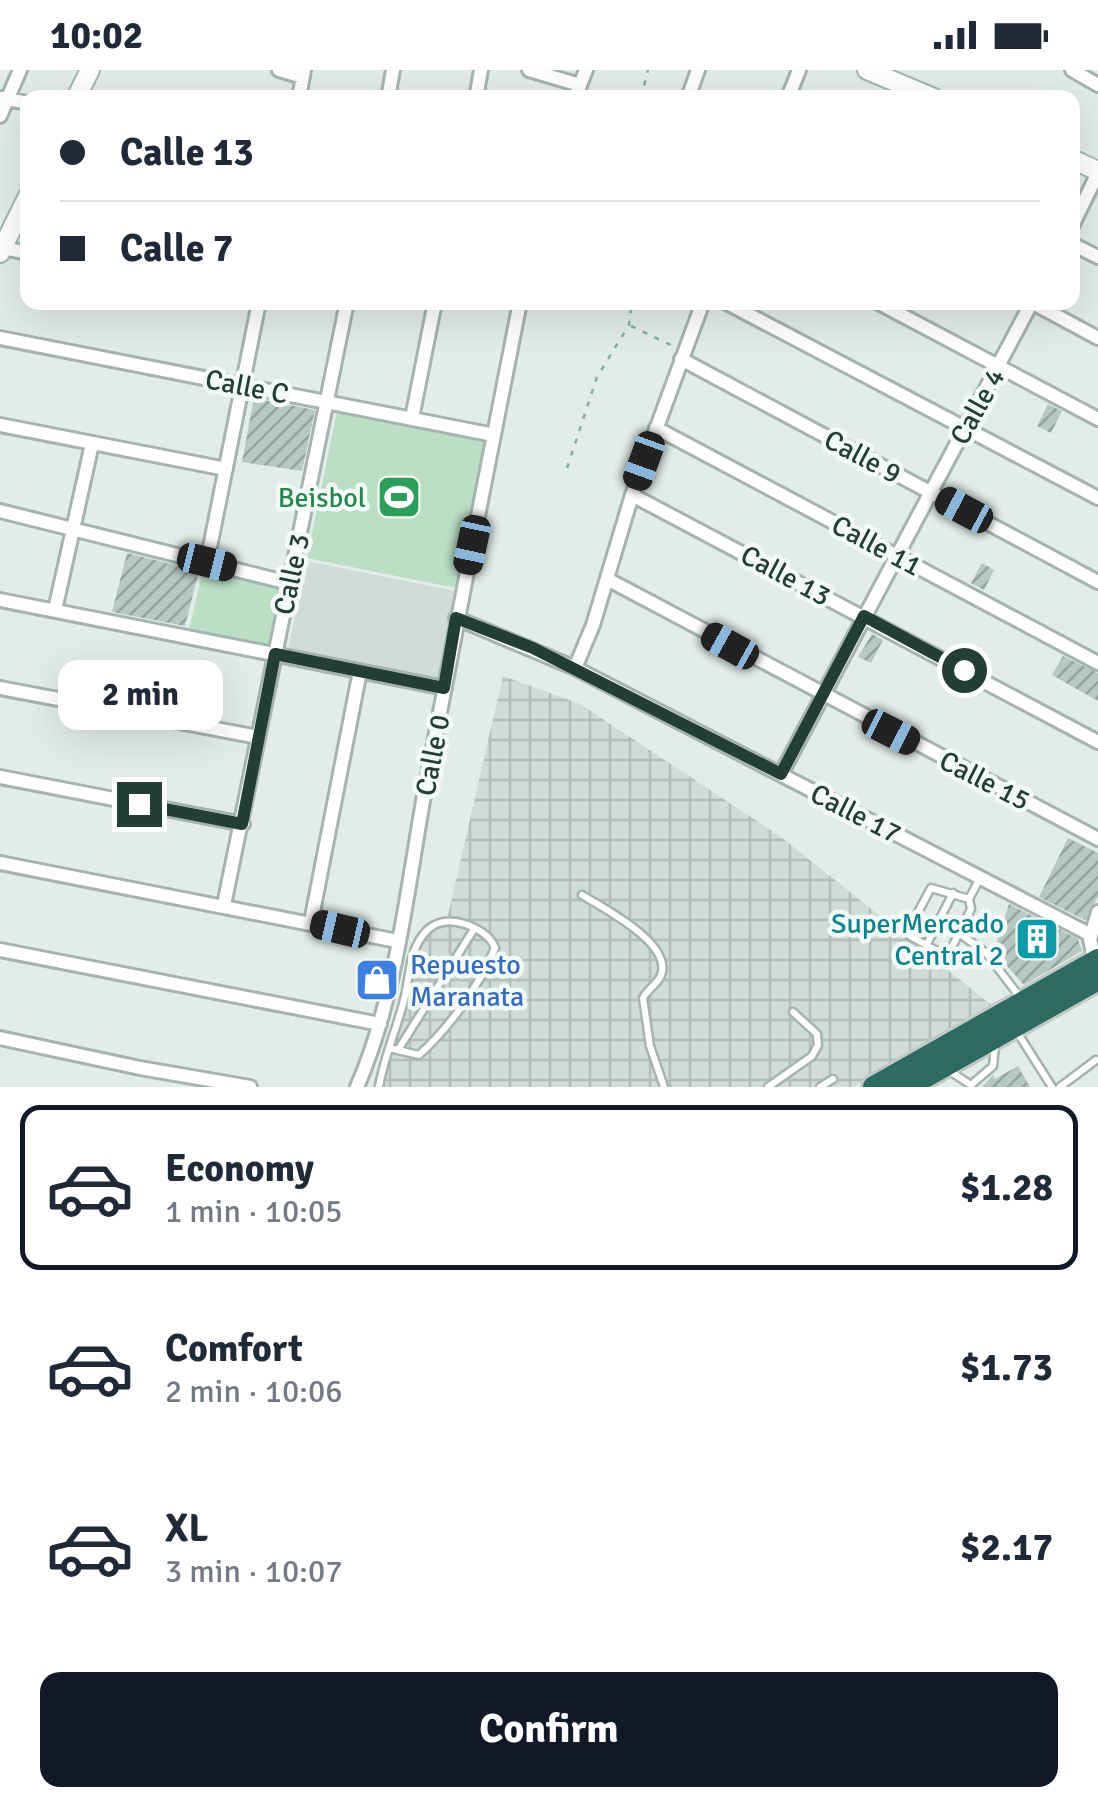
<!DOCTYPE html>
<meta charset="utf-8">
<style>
body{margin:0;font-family:Signika,sans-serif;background:#f6f6f7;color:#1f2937;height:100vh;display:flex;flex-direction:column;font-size:38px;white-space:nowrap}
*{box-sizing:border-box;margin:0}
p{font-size:32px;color:#747a83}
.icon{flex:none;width:55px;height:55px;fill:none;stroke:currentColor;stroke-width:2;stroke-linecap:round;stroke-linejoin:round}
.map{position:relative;height:1017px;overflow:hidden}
.side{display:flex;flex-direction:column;background:#fff;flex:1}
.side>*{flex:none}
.guide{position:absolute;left:20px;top:20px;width:1060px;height:220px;border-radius:20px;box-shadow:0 10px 40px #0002;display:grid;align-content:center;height:220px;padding:0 40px;background:#fff}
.end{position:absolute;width:45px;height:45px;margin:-22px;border:12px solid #223e37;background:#fff;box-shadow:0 0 0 5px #fff}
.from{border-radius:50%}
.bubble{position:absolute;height:70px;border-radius:20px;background:#fff;box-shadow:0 10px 40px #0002;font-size:32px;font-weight:700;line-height:70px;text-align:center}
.car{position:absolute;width:30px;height:60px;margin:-30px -15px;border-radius:12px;box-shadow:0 0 8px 2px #0007;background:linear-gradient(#222 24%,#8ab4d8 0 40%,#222 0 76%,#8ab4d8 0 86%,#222 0)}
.guide b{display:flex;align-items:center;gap:35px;height:95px;font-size:38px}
.guide b+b{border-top:2px solid #e0e1e3}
.guide i{width:25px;height:25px;background:#1f2937}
ul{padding:18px 0 0;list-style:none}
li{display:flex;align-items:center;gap:30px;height:165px;margin:0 20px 15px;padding:0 20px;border:5px solid transparent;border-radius:20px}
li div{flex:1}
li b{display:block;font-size:38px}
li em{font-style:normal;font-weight:700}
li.active{border-color:#111827}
li>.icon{width:90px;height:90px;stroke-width:1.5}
.action{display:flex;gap:20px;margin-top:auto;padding:20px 40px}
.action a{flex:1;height:115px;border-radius:20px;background:#111827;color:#fff;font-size:40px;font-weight:700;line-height:115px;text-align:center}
.status{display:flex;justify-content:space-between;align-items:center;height:70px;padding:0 50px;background:#fff;direction:ltr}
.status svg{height:28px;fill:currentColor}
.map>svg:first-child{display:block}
</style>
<div class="status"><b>10:02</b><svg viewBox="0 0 49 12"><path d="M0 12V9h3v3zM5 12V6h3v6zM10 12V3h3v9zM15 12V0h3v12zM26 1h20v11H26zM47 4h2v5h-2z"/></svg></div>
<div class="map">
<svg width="1098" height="1017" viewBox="0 0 1098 1017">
<defs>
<pattern id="industrial-grid" width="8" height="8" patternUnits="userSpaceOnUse" patternTransform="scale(2.5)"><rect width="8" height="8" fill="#d0dcd7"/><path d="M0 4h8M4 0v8" fill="none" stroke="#b2beb9"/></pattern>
<pattern id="building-hatch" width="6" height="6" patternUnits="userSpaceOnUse" patternTransform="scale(2.5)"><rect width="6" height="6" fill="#b7c7c1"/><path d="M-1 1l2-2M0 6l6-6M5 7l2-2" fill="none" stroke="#94a39e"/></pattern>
</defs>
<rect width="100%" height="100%" fill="#e2ece8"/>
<path fill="#d0dcd7" d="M 306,491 L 460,522 L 442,613 L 288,579 Z"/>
<path fill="url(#industrial-grid)" d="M 503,606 L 580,634 L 781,767 L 994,937 L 854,1017 L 372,1017 L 417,874 L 448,845 Z"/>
<path fill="#bbdec5" d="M 338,336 L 491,367 L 461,519 L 307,488 Z
M 205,493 L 290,514 L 278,576 L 189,559 Z"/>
<path fill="url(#building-hatch)" d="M 254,328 L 315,340 L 302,401 L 242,392 Z
M 1048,334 L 1062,341 L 1051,363 L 1037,356 Z
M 127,483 L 199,501 L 185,556 L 112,542 Z
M 982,493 L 994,500 L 984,520 L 971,513 Z
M 872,564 L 883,570 L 871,593 L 858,587 Z
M 1063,586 L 1098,603 L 1098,631 L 1052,605 Z
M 1068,768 L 1098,783 L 1098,827 L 1085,850 L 1039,827 Z
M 1009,834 L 1078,869 L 1082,881 L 1024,915 L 994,881 Z
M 1018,996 L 1030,1017 L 982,1017 L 993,1005 L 995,1009 Z"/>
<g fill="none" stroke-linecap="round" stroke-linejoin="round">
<defs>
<path id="lane" d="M 582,825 C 603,838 668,871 662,902 C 660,913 648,918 643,928 L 650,976 L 664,1017
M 969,829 L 980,808
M 959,863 L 950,881 L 944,885 L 910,866 L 909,859 L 931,818 L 969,829 L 971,839 L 959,863 L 986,883 L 1020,927
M 926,876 L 953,823
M 1017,962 L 1052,1017
M 398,980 L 474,859
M 948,1000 L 971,1015
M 971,1015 L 993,996 L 995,976
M 379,1017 C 384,986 398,956 405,926 C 410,905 409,883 423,865 C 433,851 449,849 465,854 C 477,858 491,866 495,878 C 479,916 450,957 419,985 L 389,978
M 768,1017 L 812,986 L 818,975 L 817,964 L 793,942
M 820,1017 L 833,1009
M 1060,1017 L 1096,990"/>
<path id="street" d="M 279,0 L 303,7
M 529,0 L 580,15
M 1072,0 L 1098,15
M 2,28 L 28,33
M 299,28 L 304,0
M 388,28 L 393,0
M 476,28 L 481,0
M 575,28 L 586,0
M 688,28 L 698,0
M 788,28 L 799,0
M 0,46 L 20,0
M 1072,156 L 1098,103
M 1072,174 L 1098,187
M 3,178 L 28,183
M 725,232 L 1098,428
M 877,232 L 1098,349
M 1031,232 L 1098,268
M 0,268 L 494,365
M 681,289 L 1098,512
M 412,348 L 435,232
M 0,355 L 226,399
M 656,358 L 1098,593
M 632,425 L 1098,672
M 0,441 L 289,513
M 207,492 L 259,232
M 607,509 L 1098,769
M 0,530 L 445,618
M 55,540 L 92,374
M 456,548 L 575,598 L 1091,865
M 575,598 L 593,555 L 632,425 L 703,232
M 0,618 L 258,667
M 781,704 L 1032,232
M 0,707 L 243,754
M 0,793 L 397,871
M 224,835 L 347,232
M 311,852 L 360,601
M 0,880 L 380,954
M 1096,897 L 1090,869 L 1098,842
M 0,968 L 140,998 L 250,1017
M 357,1017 C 397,925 407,818 425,720 C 456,557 488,395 520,232"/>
<path id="secondary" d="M 867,0 L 934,28
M 76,28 L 90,0
M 1072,89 L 1098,101
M 0,183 L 28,126"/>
<path id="highway" d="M 874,1017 L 1098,890
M 907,1017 L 1098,909"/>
</defs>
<use href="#lane" stroke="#a5b4af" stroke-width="11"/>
<use href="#street" stroke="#a5b4af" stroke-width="18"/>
<use href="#secondary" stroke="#a0b8b0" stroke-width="22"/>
<use href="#highway" stroke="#c1c9c7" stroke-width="28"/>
<path stroke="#82b0a3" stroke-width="2.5" stroke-dasharray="5 8" stroke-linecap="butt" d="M 641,28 L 648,0
M 631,256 L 673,276
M 567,398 L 597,307 L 629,255 L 632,232"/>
<use href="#lane" stroke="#fff" stroke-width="6"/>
<use href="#street" stroke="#fff" stroke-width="12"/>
<use href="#secondary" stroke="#fff" stroke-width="18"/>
<use href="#highway" stroke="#2d6a5f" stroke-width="22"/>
</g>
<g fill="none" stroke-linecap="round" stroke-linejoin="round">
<path stroke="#223e37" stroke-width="12" d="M 139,734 L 242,754 L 275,584 L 444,618 L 456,548 L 533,578 L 781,704 L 864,546 L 964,600"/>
</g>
<defs>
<symbol id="stadium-square" viewBox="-11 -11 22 22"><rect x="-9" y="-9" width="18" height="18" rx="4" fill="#2e9e5b" stroke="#f3f9f6"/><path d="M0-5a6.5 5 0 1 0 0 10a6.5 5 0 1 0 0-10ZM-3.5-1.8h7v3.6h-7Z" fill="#fff"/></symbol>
<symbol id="building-square" viewBox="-11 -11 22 22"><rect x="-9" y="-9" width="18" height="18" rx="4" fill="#0f9aa8" stroke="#f3f9f6"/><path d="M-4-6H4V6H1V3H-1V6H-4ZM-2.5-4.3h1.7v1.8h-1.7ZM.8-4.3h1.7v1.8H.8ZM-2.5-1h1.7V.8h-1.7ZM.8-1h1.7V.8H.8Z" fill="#fff"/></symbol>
<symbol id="shop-square" viewBox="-11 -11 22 22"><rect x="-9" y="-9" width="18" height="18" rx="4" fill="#3f7fe0" stroke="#f3f9f6"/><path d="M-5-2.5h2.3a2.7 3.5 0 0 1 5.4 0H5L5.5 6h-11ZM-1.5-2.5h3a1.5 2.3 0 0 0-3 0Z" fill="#fff"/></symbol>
</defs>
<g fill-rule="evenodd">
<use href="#stadium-square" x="374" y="402" width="50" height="50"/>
<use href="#building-square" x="1012" y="844" width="50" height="50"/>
<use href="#shop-square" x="352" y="885" width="50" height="50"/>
</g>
<g text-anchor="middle" stroke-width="9" stroke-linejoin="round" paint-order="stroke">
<g font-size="28" fill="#223e37" stroke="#f3f9f6">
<text transform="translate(247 316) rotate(11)" y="10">Calle C</text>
<text transform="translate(977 336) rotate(-61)" y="10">Calle 4</text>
<text transform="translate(863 386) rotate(28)" y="10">Calle 9</text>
<text transform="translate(877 475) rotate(28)" y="10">Calle 11</text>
<text transform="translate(291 504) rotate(-78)" y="10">Calle 3</text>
<text transform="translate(786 505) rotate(28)" y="10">Calle 13</text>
<text transform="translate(432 685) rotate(-79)" y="10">Calle 0</text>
<text transform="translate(985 710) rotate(27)" y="10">Calle 15</text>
<text transform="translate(856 743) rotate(27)" y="10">Calle 17</text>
</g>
<g font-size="28" fill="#27864d" stroke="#f3f9f6" text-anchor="end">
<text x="366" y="437">Beisbol</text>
</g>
<g font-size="28" fill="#0d838f" stroke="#f3f9f6" text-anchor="end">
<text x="1004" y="863">SuperMercado<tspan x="1004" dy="32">Central 2</tspan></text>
</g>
<g font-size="28" fill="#366cbe" stroke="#f3f9f6" text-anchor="start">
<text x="410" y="904">Repuesto<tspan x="410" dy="32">Maranata</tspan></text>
</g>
</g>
</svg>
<i class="end from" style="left:964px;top:600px"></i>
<i class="end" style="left:139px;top:734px"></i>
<div class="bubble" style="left:58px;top:590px;width:165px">2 min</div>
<i class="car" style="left:644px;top:391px;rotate:200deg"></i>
<i class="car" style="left:964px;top:440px;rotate:298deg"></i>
<i class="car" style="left:472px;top:475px;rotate:192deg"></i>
<i class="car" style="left:207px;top:492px;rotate:104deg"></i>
<i class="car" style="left:730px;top:576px;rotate:299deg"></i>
<i class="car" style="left:891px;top:662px;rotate:117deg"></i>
<i class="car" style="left:340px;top:859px;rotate:283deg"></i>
<div class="guide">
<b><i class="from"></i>Calle 13</b>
<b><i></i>Calle 7</b>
</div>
</div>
<section class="side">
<ul>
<li class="active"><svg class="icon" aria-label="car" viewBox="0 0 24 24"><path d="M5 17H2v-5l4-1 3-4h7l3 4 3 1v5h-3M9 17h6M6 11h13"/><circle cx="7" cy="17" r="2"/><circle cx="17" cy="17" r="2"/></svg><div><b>Economy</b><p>1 min · 10:05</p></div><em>$1.28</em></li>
<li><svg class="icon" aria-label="car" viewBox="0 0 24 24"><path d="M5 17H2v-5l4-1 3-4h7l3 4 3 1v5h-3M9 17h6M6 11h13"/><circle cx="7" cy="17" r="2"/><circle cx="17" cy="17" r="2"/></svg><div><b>Comfort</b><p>2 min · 10:06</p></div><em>$1.73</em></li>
<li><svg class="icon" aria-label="car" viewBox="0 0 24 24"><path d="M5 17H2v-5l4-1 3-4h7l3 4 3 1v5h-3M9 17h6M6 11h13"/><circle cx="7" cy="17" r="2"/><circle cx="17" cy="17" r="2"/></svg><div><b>XL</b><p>3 min · 10:07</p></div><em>$2.17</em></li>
</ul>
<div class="action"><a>Confirm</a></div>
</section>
